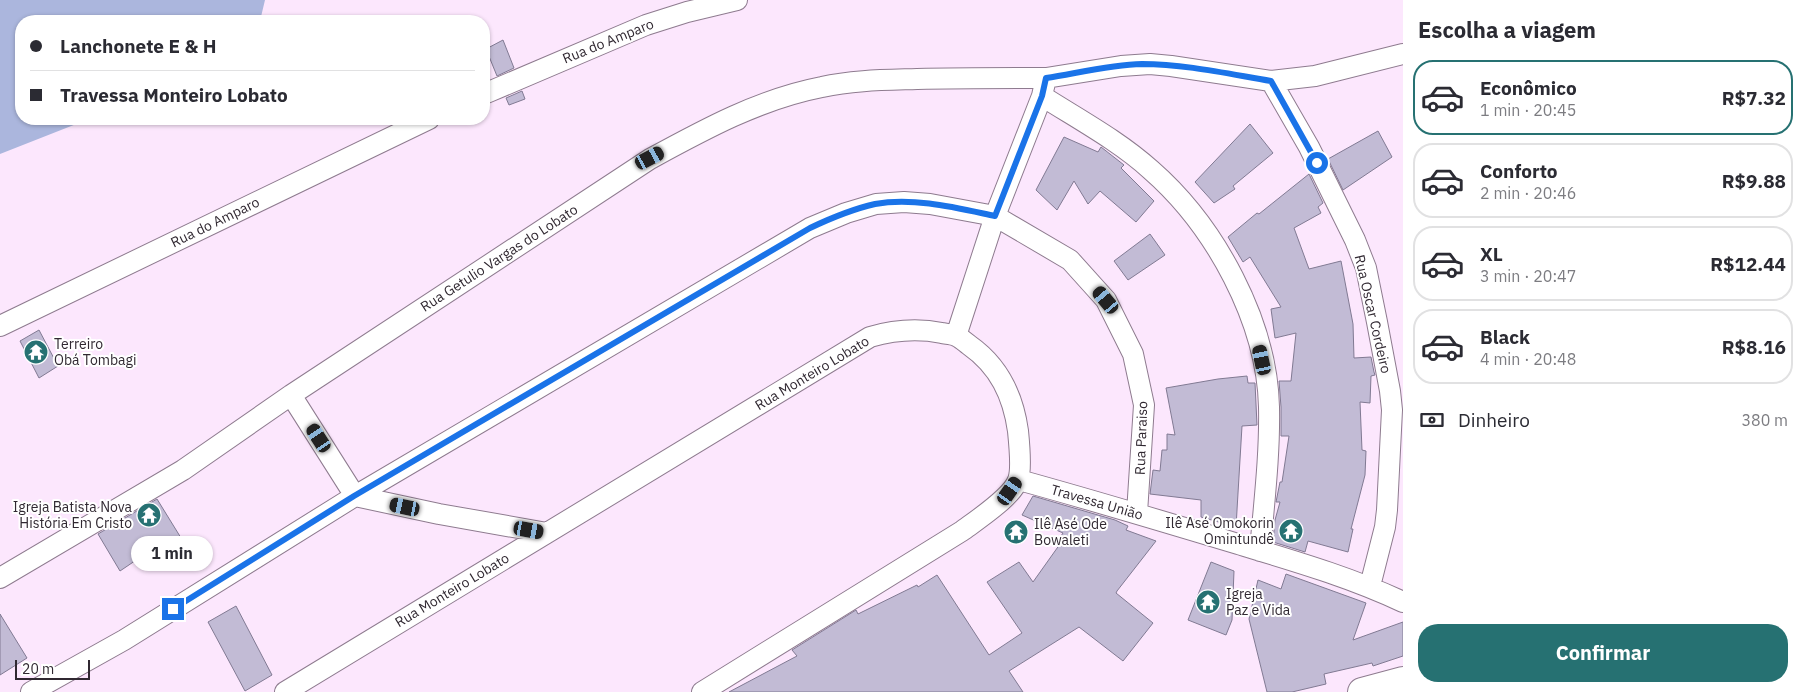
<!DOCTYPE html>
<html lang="pt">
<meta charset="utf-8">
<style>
body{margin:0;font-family:"IBM Plex Sans",sans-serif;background:#f2f2f3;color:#2b2b33;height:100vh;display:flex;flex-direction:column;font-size:19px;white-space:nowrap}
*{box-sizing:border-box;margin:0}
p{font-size:16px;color:#7c7c81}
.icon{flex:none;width:28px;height:28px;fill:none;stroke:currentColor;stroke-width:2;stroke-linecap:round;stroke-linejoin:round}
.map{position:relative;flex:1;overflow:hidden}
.side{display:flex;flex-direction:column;background:#fff;width:400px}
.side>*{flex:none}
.guide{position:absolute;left:15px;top:15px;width:475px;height:110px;border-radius:20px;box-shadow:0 1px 4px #0004;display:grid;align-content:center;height:110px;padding:0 15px;background:#fff}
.scale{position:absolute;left:15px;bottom:12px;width:75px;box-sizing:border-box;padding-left:5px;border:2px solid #302831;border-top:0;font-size:14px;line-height:18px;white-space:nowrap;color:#302831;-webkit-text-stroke:4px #fff;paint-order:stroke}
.end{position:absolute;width:22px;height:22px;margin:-11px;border:6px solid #1a73e8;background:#fff;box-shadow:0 0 0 2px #fff}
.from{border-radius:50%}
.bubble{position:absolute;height:35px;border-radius:18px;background:#fff;box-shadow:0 1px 4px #0004;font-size:16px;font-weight:700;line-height:35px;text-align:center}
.car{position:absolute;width:15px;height:30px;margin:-15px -8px;border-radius:6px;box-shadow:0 0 4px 1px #0007;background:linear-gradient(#222 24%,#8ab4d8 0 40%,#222 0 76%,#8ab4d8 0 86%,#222 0)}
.guide b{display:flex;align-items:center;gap:18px;height:48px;font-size:19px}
.guide b+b{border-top:1px solid #e1e1e2}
.guide i{width:12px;height:12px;background:#2b2b33}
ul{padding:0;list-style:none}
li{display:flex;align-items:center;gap:15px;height:75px;margin:0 10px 8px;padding:0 5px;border:2px solid #e1e1e2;border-radius:20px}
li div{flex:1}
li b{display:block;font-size:19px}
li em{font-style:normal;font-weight:700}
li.on{border-color:#267172}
li>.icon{width:45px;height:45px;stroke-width:1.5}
h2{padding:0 15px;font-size:22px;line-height:60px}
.pay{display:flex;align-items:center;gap:12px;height:55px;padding:0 15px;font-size:19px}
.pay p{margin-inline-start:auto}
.cta{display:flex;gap:10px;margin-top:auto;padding:10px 15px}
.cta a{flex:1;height:58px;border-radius:20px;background:#267172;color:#fff;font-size:20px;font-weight:700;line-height:58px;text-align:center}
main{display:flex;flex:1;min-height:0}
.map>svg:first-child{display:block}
</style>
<main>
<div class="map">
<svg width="1403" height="692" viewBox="0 0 1403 692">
<rect width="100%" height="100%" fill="#fce7fd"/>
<path fill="#abb6dd" d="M 0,0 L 265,0 L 260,21 L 21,21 L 21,119 L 89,119 L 0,154 Z"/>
<path fill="#c2bbd5" stroke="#817a93" d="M 503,40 L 514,68 L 497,76 L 486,49 Z
M 522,91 L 525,99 L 509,105 L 506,98 Z
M 1250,124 L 1273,153 L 1233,186 L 1235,189 L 1214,203 L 1195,182 Z
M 1378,131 L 1392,157 L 1343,190 L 1328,159 Z
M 1064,137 L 1098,152 L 1101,147 L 1124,165 L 1121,168 L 1154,201 L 1136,222 L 1100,191 L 1088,204 L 1074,181 L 1057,210 L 1036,190 Z
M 1309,174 L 1323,203 L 1318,207 L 1321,213 L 1294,228 L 1309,269 L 1341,261 L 1353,324 L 1354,358 L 1371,357 L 1374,372 L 1375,375 L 1371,376 L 1370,403 L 1360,402 L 1362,450 L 1366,451 L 1365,475 L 1351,529 L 1353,529 L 1348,552 L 1308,541 L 1305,552 L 1273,542 L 1275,520 L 1280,502 L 1276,502 L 1280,482 L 1282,482 L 1289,436 L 1281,436 L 1281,407 L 1279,381 L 1291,381 L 1296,333 L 1275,338 L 1271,309 L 1281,307 L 1250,257 L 1243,262 L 1228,237 L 1257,213 L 1259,214 Z
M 1150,234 L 1165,255 L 1128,280 L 1114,261 Z
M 39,330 L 58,366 L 39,378 L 20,341 Z
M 1247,376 L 1248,383 L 1255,383 L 1257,425 L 1242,426 L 1236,527 L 1201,517 L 1201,500 L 1150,494 L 1153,470 L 1160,471 L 1162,450 L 1167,450 L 1167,434 L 1175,435 L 1166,388 L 1218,379 Z
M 1033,496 L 1115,520 L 1128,526 L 1126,530 L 1156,541 L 1117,591 L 1116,593 L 1153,623 L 1123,661 L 1079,627 L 1009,671 L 1023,692 L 729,692 L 797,656 L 792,650 L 856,610 L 858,614 L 917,585 L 918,587 L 937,575 L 989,655 L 1022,633 L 987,582 L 1019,562 L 1033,582 L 1060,544 L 1057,542 L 1063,533 L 1022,515 Z
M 157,499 L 186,546 L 162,562 L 154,548 L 120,571 L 98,534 Z
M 1211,562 L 1234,571 L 1232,620 L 1226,635 L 1188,620 Z
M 1286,574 L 1366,603 L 1353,640 L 1403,622 L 1403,656 L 1373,666 L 1372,663 L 1324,674 L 1326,684 L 1292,692 L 1267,692 L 1249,619 L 1258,580 L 1281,589 Z
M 236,606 L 272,675 L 245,691 L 208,622 Z
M 0,614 L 27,658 L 0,675 Z"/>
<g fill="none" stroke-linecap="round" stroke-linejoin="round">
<defs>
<path id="minor" d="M 1271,81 L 1309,147 L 1355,240 L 1366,268 L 1377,322 L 1390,391 L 1392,410 L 1387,510 L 1385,527 L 1370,586
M 484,94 L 646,25 L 687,12 L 737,0
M 1042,96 C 1078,119 1119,141 1151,170 C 1215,226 1267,321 1269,407 C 1270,455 1264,503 1260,551
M 0,326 L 429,119
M 956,336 L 995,216 L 1042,96 L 1046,78 L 1121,66 L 1150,64 L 1171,66 L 1271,81 L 1315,76 L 1403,54
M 291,395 L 355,496 L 439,514 L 547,533
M 1019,480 C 1092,500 1165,522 1238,544 C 1294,561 1350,577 1403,602
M 0,578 L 183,470 L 291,395 L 650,159 C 705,129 760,99 822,87 C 853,80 885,80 917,79 C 960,78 1003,78 1046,78
M 31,692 L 124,640 L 355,496 L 810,228 L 846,213 L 876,204 L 904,202 L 930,204 L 995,216 L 1070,260 L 1106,300 L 1133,354 L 1144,405 L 1137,513
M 285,692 L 870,337 C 894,330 917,328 942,333 C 946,334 952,334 956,336 C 961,338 965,342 969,345 C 999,366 1013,395 1018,431 C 1019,441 1022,470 1018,480 C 1012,497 977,520 962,531 L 702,692"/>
<path id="primary" d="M 1362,692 L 1403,681"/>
</defs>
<use href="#minor" stroke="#8e7b8f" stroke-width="22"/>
<use href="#primary" stroke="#8e7b8f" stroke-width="30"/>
<use href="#minor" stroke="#fff" stroke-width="20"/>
<use href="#primary" stroke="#fff" stroke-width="28"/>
</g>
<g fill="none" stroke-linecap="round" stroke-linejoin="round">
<path stroke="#1a73e8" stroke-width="6" d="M 173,609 L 354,496 L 810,228 C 831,218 853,209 875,204 C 914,197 957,208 995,216 L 1042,96 L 1046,78 C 1078,73 1110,65 1142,64 C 1185,64 1229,74 1271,81 L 1317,163"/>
</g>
<defs>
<symbol id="temple-disc" viewBox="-11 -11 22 22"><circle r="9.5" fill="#267172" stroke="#fff"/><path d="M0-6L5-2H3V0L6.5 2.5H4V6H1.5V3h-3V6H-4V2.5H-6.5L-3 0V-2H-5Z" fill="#fff"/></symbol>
</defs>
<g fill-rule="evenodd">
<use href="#temple-disc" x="22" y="338" width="28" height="28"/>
<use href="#temple-disc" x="135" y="501" width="28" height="28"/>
<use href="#temple-disc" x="1277" y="517" width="28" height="28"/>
<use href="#temple-disc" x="1002" y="518" width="28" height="28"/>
<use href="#temple-disc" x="1194" y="588" width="28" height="28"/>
</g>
<g text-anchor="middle" stroke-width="4" stroke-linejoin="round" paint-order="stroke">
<g font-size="14" fill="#302831" stroke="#fff">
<text transform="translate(608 41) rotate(-22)" y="5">Rua do Amparo</text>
<text transform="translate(215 222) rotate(-26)" y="5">Rua do Amparo</text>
<text transform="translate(499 258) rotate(-33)" y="5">Rua Getulio Vargas do Lobato</text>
<text transform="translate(1373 314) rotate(77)" y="5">Rua Oscar Cordeiro</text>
<text transform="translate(812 373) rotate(-31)" y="5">Rua Monteiro Lobato</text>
<text transform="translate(1141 438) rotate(-88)" y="5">Rua Paraiso</text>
<text transform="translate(1097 502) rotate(16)" y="5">Travessa União</text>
<text transform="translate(452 590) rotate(-31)" y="5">Rua Monteiro Lobato</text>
</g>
<g font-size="14" fill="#302831" stroke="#fff" text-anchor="start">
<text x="54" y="349">Terreiro<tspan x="54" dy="16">Obá Tombagi</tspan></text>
<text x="132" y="512" text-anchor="end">Igreja Batista Nova<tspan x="132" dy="16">História Em Cristo</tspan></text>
<text x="1274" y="528" text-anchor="end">Ilê Asé Omokorin<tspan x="1274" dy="16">Omintundê</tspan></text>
<text x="1034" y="529">Ilê Asé Ode<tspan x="1034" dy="16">Bowaleti</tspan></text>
<text x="1226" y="599">Igreja<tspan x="1226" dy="16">Paz e Vida</tspan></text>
</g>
</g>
</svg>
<div class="scale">20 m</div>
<i class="end from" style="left:1317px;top:163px"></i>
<i class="end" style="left:173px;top:609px"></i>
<div class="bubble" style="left:131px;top:536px;width:82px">1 min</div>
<i class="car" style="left:650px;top:158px;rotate:62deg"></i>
<i class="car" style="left:1106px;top:300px;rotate:320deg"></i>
<i class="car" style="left:1262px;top:360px;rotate:348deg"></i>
<i class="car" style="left:319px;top:438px;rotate:327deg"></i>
<i class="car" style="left:1010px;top:491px;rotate:35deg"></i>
<i class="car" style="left:405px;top:507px;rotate:282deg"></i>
<i class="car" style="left:529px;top:530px;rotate:100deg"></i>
<div class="guide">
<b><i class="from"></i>Lanchonete E &amp; H</b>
<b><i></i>Travessa Monteiro Lobato</b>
</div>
</div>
<section class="side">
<h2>Escolha a viagem</h2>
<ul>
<li class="on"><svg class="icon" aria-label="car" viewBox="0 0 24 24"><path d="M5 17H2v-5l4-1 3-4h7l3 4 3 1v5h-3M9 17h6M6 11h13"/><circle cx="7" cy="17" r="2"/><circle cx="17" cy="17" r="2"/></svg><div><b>Econômico</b><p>1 min · 20:45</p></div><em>R$7.32</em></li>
<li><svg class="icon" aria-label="car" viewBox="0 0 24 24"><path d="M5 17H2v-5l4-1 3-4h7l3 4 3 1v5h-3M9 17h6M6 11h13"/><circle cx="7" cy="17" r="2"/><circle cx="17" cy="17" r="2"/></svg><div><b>Conforto</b><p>2 min · 20:46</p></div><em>R$9.88</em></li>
<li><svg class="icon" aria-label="car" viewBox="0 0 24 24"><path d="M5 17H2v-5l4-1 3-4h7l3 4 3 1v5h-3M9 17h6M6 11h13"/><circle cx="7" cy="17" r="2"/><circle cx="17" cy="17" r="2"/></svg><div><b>XL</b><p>3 min · 20:47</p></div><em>R$12.44</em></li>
<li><svg class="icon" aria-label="car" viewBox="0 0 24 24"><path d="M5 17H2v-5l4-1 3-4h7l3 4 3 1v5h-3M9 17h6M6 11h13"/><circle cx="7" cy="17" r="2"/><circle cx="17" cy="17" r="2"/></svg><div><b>Black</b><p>4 min · 20:48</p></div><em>R$8.16</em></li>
</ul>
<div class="pay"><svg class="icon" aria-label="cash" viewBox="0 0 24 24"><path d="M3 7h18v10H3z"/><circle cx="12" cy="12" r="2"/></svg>Dinheiro<p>380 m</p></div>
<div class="cta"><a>Confirmar</a></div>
</section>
</main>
